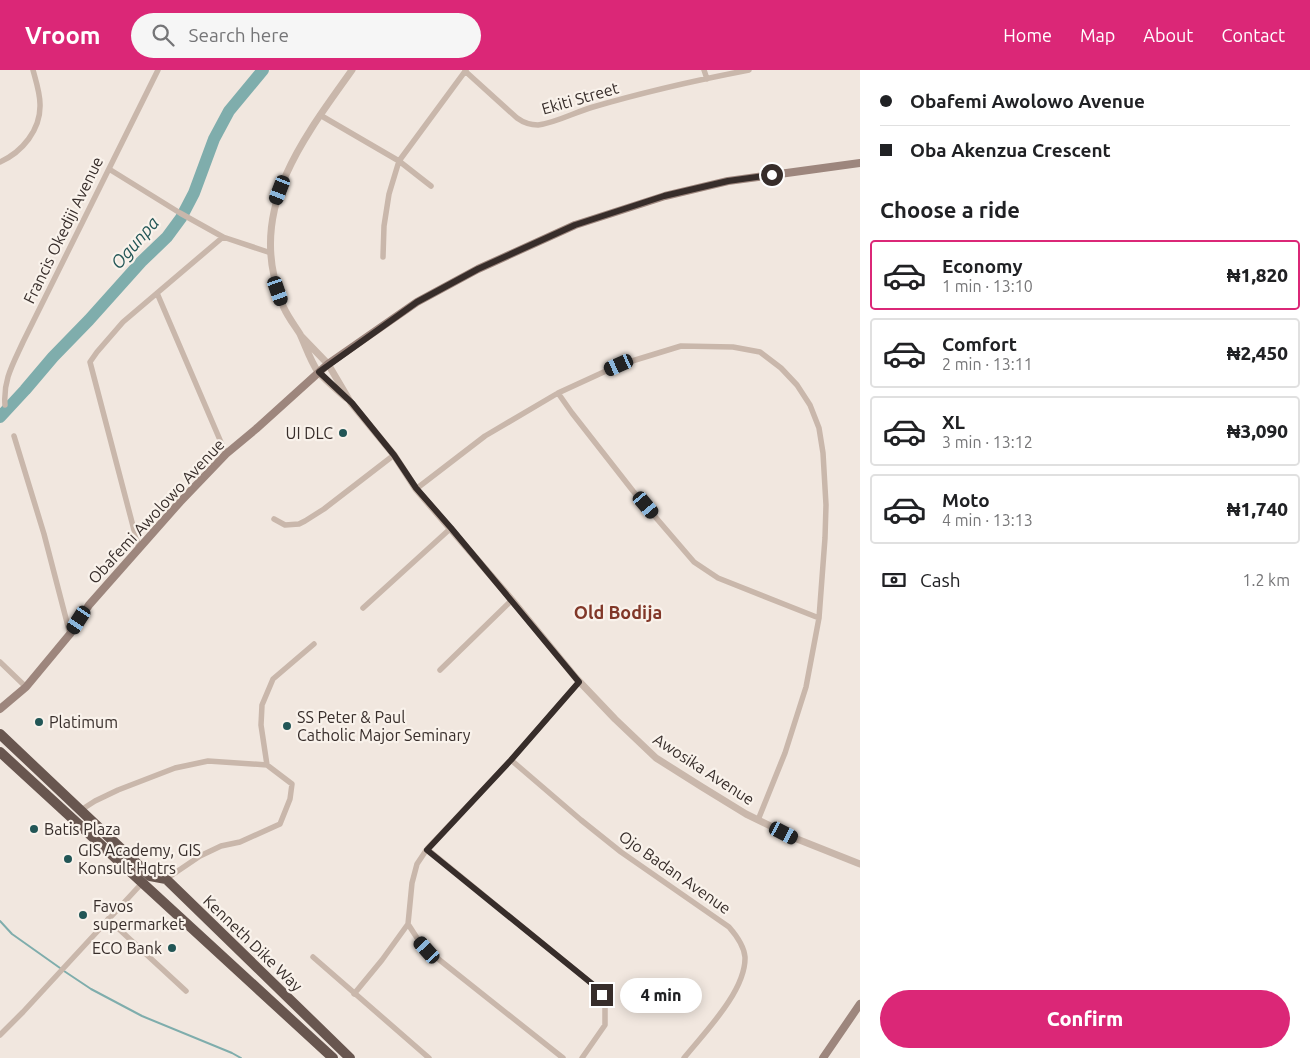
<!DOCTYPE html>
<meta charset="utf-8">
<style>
body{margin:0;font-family:Ubuntu,sans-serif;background:#f6f6f6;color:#202124;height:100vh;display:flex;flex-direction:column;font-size:19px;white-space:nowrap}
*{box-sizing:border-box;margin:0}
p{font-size:16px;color:#757577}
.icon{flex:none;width:28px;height:28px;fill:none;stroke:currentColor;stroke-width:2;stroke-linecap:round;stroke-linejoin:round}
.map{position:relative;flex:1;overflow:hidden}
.panel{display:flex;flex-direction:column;background:#fff;width:450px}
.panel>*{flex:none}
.guide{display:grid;align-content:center;height:110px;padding:0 20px;background:#fff}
.end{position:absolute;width:22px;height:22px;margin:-11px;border:6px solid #372d2a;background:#fff;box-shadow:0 0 0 2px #fff}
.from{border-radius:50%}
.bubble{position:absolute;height:35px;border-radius:18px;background:#fff;box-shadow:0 2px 12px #0003;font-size:16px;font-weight:800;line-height:35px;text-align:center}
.car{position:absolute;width:15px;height:30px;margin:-15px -8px;border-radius:6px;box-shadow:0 0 4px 1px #0007;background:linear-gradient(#222 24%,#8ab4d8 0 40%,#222 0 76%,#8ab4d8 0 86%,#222 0)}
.guide b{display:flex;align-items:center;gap:18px;height:48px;font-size:19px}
.guide b+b{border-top:1px solid #e0e0e0}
.guide i{width:12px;height:12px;background:#202124}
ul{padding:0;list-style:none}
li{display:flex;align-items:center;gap:15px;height:70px;margin:0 10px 8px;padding:0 10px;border:2px solid #e0e0e0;border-radius:5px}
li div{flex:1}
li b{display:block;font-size:19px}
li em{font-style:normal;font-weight:800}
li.on{border-color:#db2777}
li>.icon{width:45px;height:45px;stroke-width:1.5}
h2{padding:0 20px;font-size:22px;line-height:60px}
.pay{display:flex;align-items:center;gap:12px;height:55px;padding:0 20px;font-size:19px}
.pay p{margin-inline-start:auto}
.action{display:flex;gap:10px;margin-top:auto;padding:10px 20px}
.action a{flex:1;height:58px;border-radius:30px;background:#db2777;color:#fff;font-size:20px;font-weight:800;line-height:58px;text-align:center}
header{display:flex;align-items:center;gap:30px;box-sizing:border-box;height:70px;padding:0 25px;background:#db2777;color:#fff}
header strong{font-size:24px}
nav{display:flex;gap:28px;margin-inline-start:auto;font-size:18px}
.search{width:350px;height:45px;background:#f6f6f6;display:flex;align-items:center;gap:12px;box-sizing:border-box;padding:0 18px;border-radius:28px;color:#757577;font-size:19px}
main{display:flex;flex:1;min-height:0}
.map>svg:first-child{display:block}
</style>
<header>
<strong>Vroom</strong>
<div class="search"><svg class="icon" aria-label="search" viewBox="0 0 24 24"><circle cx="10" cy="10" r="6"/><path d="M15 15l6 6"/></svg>Search here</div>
<nav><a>Home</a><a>Map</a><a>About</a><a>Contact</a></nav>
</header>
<main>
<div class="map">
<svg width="860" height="988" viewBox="0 0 860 988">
<rect width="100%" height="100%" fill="#f1e7df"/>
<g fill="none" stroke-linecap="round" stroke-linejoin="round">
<path stroke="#7fadac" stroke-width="2" d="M 0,851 L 12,864 L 60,898
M 64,901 L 91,919 L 142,946 L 232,983 L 241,988"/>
<path stroke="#7fadac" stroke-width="12" d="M 0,347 L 25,320 L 53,287 L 89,250 L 141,192 L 167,167 L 181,148 L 194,123 L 214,69 L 229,41 L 263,0"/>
<path stroke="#c9b7ab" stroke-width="5.5" d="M 704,0 L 707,9
M 465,1 L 517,48 C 524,53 530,55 538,55 C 556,53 575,42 593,37 C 644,22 697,10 749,0
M 320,45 L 399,91 L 431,116
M 0,92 C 22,82 41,60 40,34 C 40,23 36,11 33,0
M 109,99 L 180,143 L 223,167 L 271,183
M 383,187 L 384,156 L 389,124 L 399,91 L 466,0
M 157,223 L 226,384
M 558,323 L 572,343 L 633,421 L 694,492 L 718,508 L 819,548
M 5,335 C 3,310 13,294 23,272 L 158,0
M 14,366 L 44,464 L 70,564
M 416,419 L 485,366 L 558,323 L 619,295 L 681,276 L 733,277 L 760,282 L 781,298 L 797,315 L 810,335 L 819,358 L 823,383 L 826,435 L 825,468 L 819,548 L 806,617 L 785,683 L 758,750
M 274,449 L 285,455 L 299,454 L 305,451 L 324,439 L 394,385
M 139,479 L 90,292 L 97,282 L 123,252 L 223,167
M 363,538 L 451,458
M 0,592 L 26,617
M 440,600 L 512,530
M 511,690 L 581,750 L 621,782 L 729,857 C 736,865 744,876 745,887 C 746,921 704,963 684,988
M 81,740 L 95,731 L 118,720 L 175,698 L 208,691 L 267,695
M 427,779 L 596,917 L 602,925 L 605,936 L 605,955 L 582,988
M 166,809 L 200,786 L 221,776 L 240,772 L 280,754 L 290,729 L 292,714 L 267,695 L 261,655 L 262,635 L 273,609 L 314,574
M 108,849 L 186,921
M 313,887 L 429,988
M 354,924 L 382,890 L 408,854
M 0,965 L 23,942 L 143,812
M 563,988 L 427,880 L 419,871 L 408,854 L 412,813 L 417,794 L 427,779 L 511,690 L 579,612"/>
<path stroke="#c9b7ab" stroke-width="7" d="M 301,266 L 328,294 L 351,333 L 394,385 L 416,419 L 512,530 L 576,608 L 615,649 L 656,688 L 702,717 L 746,744 L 797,769 L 860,794
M 346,328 C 337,320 326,311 318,302 C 310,290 306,277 300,264 C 295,256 288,247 284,238 C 279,228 277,217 274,206 C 256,126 309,61 352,0"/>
<path stroke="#9d867d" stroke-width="8" d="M 0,639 L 26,617 L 70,564 L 89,535 L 180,432 L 226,384 L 256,359 L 328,294 L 417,232 L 478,199 L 575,155 L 665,126 L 728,111 L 860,93
M 823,988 L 860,934"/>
<path stroke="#68564f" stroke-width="10" d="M 0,664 L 150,806 L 166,809 L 350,988
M 0,682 L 333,988"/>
</g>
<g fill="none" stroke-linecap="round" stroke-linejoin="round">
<path stroke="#372d2a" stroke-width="6" d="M 602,925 L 596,917 L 427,780 L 511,690 L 579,612 L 451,458 L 416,418 L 394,385 L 352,333 L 319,302 L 417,232 L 478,199 L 575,155 L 664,126 L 728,111 L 772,105"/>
</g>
<g fill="#225656" stroke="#f9f2eb" stroke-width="2">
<circle cx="343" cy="363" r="5"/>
<circle cx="39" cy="652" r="5"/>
<circle cx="287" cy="656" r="5"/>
<circle cx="34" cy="759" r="5"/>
<circle cx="68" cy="789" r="5"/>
<circle cx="83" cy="845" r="5"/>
<circle cx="172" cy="878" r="5"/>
</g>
<g text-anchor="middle" stroke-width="4.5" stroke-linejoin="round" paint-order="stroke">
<g font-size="16" fill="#372d2a" stroke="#f9f2eb">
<text transform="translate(580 28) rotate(-16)" y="6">Ekiti Street</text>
<text transform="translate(63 160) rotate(-64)" y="6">Francis Okediji Avenue</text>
<text transform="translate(156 441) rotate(-47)" y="6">Obafemi Awolowo Avenue</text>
<text transform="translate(704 699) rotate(33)" y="6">Awosika Avenue</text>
<text transform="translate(675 802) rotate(35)" y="6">Ojo Badan Avenue</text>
<text transform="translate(253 873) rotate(44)" y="6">Kenneth Dike Way</text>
</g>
<g font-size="16" fill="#372d2a" stroke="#f9f2eb" text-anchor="start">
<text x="333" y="369" text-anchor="end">UI DLC</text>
<text x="297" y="653">SS Peter &amp; Paul<tspan x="297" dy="18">Catholic Major Seminary</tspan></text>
<text x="49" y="658">Platimum</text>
<text x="44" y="765">Batis Plaza</text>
<text x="78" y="786">GIS Academy, GIS<tspan x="78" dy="18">Konsult Hqtrs</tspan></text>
<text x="93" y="842">Favos<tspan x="93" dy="18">supermarket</tspan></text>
<text x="162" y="884" text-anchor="end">ECO Bank</text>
</g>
<g font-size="18" font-style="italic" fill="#225656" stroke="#f9f2eb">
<text transform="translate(135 173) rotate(-49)" y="6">Ogunpa</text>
</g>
<g font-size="18" font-weight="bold" fill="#813728" stroke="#f9f2eb">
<text x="618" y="549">Old Bodija</text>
</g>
</g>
</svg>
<i class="end from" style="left:772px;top:105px"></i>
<i class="end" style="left:602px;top:925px"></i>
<div class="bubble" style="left:620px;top:908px;width:82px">4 min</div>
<i class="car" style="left:280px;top:120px;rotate:201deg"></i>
<i class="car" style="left:278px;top:221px;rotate:161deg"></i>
<i class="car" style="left:619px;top:295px;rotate:246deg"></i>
<i class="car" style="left:646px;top:435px;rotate:140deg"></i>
<i class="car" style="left:79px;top:550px;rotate:213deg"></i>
<i class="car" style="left:784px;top:763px;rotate:117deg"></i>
<i class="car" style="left:427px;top:880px;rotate:318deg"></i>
</div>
<section class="panel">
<div class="guide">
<b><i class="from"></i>Obafemi Awolowo Avenue</b>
<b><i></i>Oba Akenzua Crescent</b>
</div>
<h2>Choose a ride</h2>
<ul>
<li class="on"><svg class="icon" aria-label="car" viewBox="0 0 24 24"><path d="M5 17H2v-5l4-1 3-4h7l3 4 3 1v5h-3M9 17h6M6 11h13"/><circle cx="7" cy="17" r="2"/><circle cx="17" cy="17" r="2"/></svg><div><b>Economy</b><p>1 min · 13:10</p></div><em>₦1,820</em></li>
<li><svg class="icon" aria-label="car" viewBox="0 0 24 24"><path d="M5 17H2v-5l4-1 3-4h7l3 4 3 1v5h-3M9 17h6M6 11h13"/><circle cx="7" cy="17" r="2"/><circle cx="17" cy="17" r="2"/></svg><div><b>Comfort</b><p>2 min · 13:11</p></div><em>₦2,450</em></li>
<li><svg class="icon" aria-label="car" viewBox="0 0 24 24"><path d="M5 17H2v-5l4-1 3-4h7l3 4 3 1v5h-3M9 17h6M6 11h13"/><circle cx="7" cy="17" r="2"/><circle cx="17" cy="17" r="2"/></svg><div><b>XL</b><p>3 min · 13:12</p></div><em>₦3,090</em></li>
<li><svg class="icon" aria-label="car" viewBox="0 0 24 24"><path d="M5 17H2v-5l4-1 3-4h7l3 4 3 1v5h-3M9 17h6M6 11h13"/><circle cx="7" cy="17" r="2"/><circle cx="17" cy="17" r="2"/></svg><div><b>Moto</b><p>4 min · 13:13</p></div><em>₦1,740</em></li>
</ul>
<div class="pay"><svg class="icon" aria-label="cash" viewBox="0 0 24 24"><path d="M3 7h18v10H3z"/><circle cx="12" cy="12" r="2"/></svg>Cash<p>1.2 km</p></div>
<div class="action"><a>Confirm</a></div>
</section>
</main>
